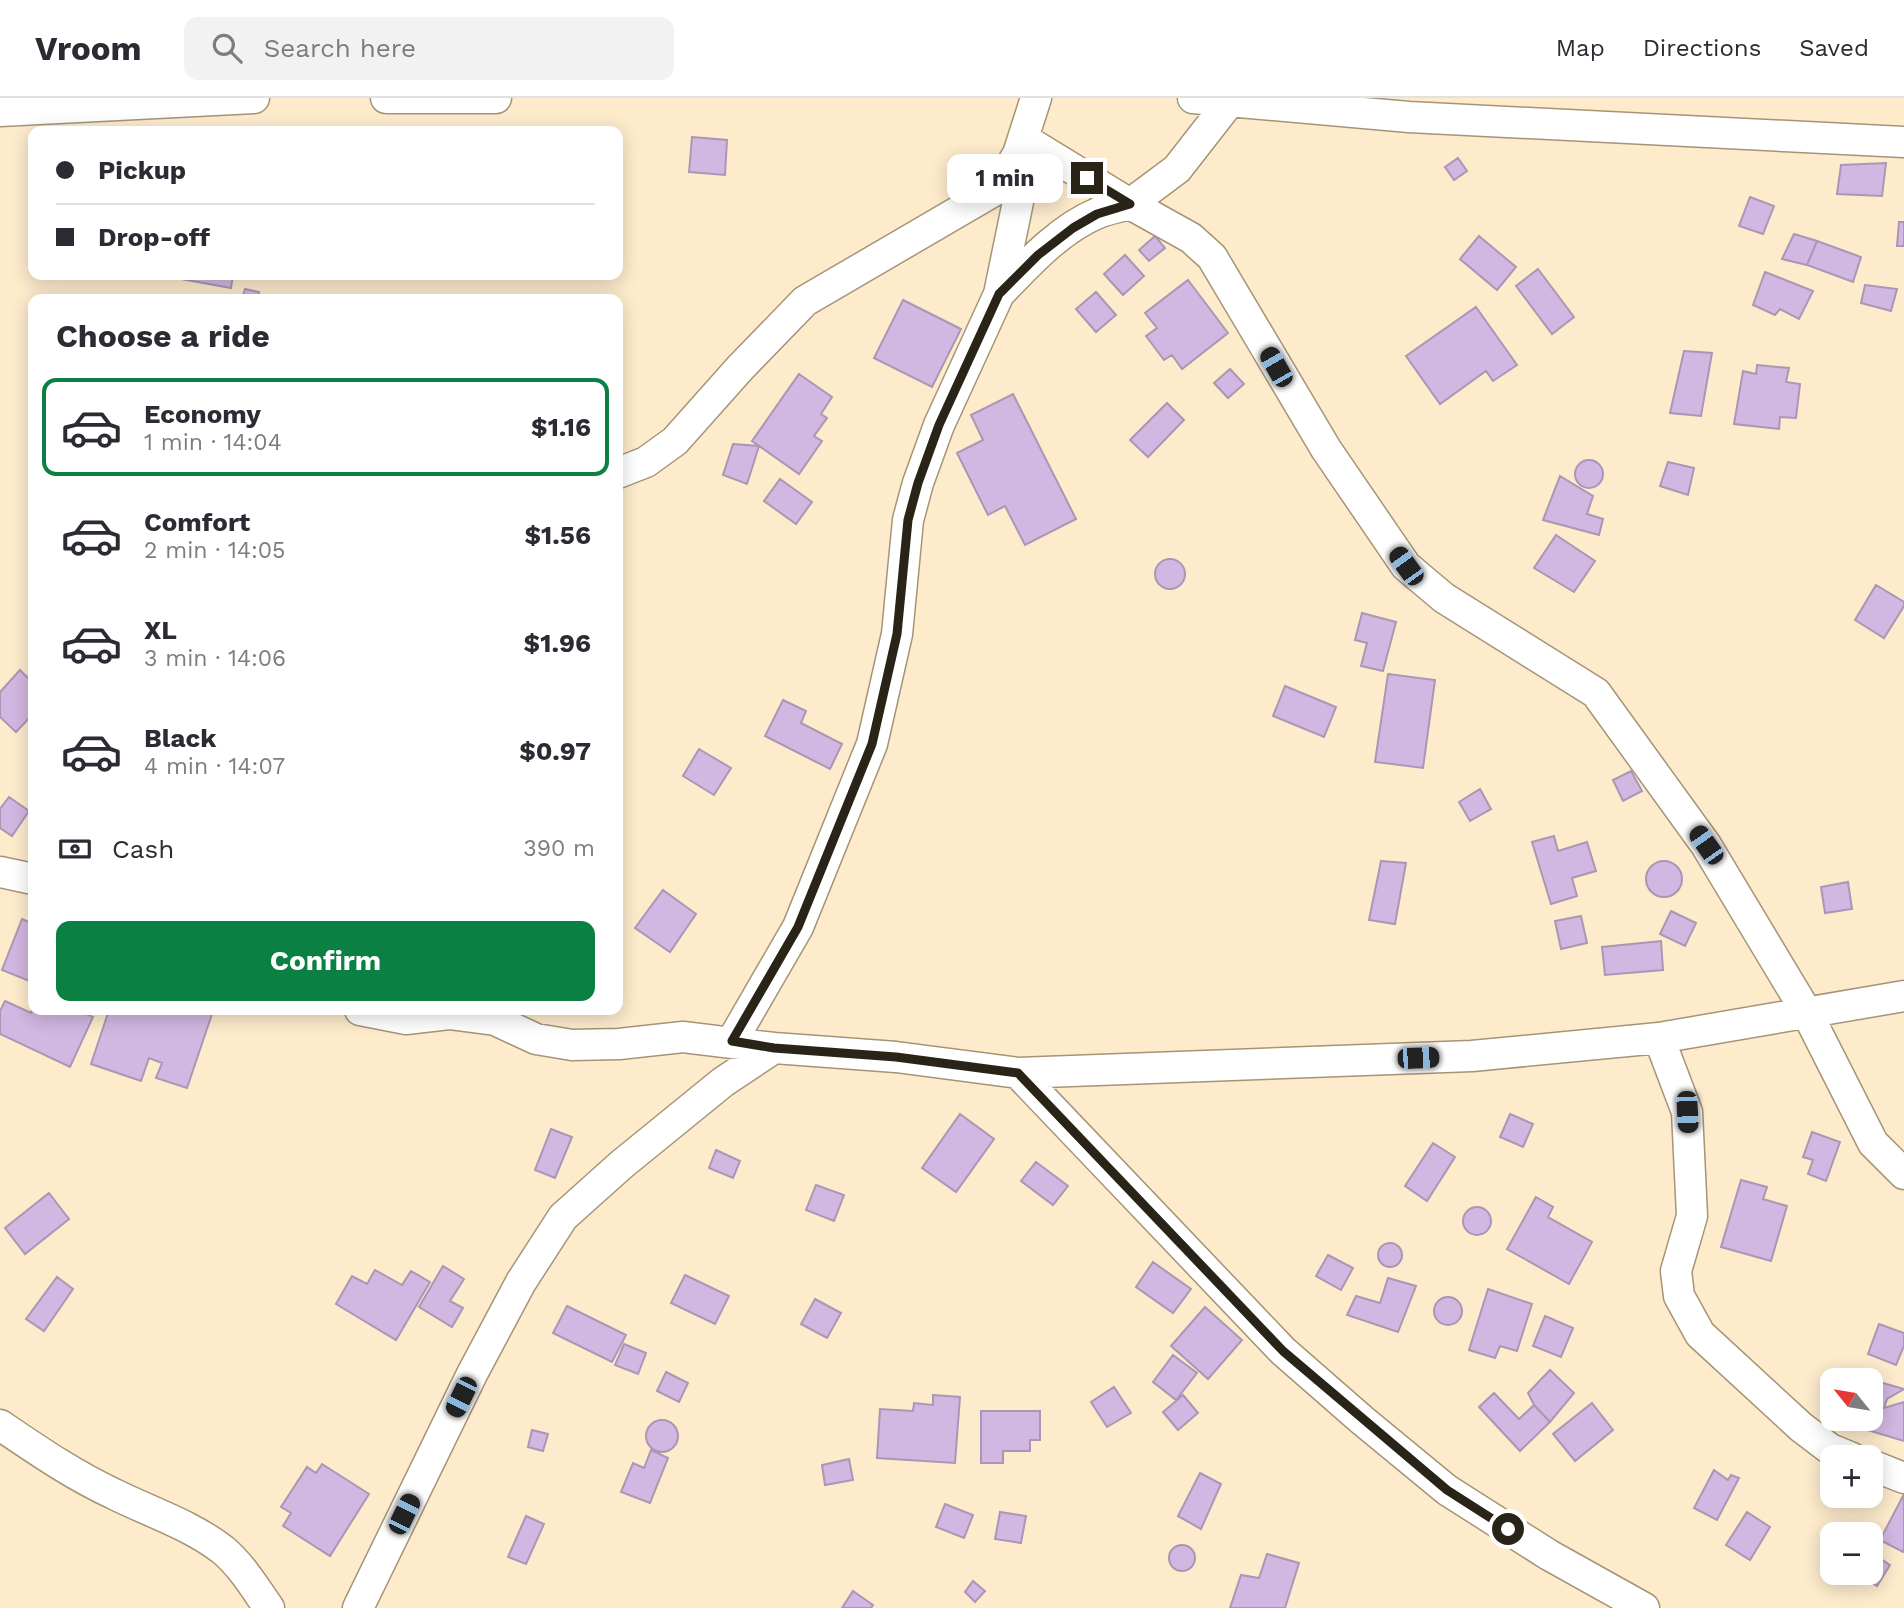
<!DOCTYPE html>
<meta charset="utf-8">
<style>
body{margin:0;font-family:"Work Sans",sans-serif;background:#f2f2f3;color:#2b2b33;height:100vh;display:flex;flex-direction:column;font-size:26px;white-space:nowrap}
*{box-sizing:border-box;margin:0}
p{font-size:23px;color:#7c7c81}
.icon{flex:none;width:38px;height:38px;fill:none;stroke:currentColor;stroke-width:2;stroke-linecap:round;stroke-linejoin:round}
.map{position:relative;flex:1;overflow:hidden}
.sheet{position:absolute;left:28px;top:196px;width:595px;height:721px;display:flex;flex-direction:column;background:#fff;border-radius:14px;box-shadow:0 4px 18px #0003}
.sheet>*{flex:none}
.banner{position:absolute;left:28px;top:28px;width:595px;height:154px;border-radius:14px;box-shadow:0 4px 18px #0003;display:grid;align-content:center;height:154px;padding:0 28px;background:#fff}
.needle{width:46px;rotate:300deg}
.buttons{position:absolute;left:1820px;top:1270px;display:grid;gap:14px}
.buttons a{display:grid;place-items:center;width:63px;height:63px;border-radius:14px;background:#fff;box-shadow:0 4px 18px #0003;font-size:35px}
.end{position:absolute;width:32px;height:32px;margin:-16px;border:9px solid #2a2317;background:#fff;box-shadow:0 0 0 4px #fff}
.from{border-radius:50%}
.bubble{position:absolute;height:49px;border-radius:14px;background:#fff;box-shadow:0 4px 18px #0003;font-size:23px;font-weight:700;line-height:49px;text-align:center}
.car{position:absolute;width:21px;height:42px;margin:-21px -10px;border-radius:9px;box-shadow:0 0 5px 2px #0007;background:linear-gradient(#222 24%,#8ab4d8 0 40%,#222 0 76%,#8ab4d8 0 86%,#222 0)}
.banner b{display:flex;align-items:center;gap:24px;height:66px;font-size:26px}
.banner b+b{border-top:2px solid #e1e1e2}
.banner i{width:18px;height:18px;background:#2b2b33}
ul{padding:0;list-style:none}
li{display:flex;align-items:center;gap:21px;height:98px;margin:0 14px 10px;padding:0 14px;border:4px solid transparent;border-radius:14px}
li div{flex:1}
li b{display:block;font-size:26px}
li em{font-style:normal;font-weight:700}
li.current{border-color:#0b8043}
li>.icon{width:63px;height:63px;stroke-width:1.5}
h2{padding:0 28px;font-size:32px;line-height:84px}
.pay{display:flex;align-items:center;gap:18px;height:77px;padding:0 28px;font-size:26px}
.pay p{margin-inline-start:auto}
.cta{display:flex;gap:14px;margin-top:auto;padding:14px 28px}
.cta a{flex:1;height:80px;border-radius:14px;background:#0b8043;color:#fff;font-size:28px;font-weight:700;line-height:80px;text-align:center}
header{display:flex;align-items:center;gap:42px;box-sizing:border-box;height:98px;padding:0 35px;background:#fff;border-bottom:2px solid #e1e1e2}
header strong{font-size:33px}
nav{display:flex;gap:38px;margin-inline-start:auto;font-size:24px}
.search{width:490px;height:63px;background:#f2f2f3;display:flex;align-items:center;gap:18px;box-sizing:border-box;padding:0 24px;border-radius:14px;color:#7c7c81;font-size:26px}
.map>svg:first-child{display:block}
</style>
<header>
<strong>Vroom</strong>
<div class="search"><svg class="icon" aria-label="search" viewBox="0 0 24 24"><circle cx="10" cy="10" r="6"/><path d="M15 15l6 6"/></svg>Search here</div>
<nav><a>Map</a><a>Directions</a><a>Saved</a></nav>
</header>
<div class="map">
<svg width="1904" height="1510" viewBox="0 0 1904 1510">
<rect width="100%" height="100%" fill="#fdebcc"/>
<path fill="#d1b7e1" stroke="#a997b4" stroke-width="2" d="M 692,39 L 727,42 L 725,77 L 689,74 Z
M 1458,60 L 1467,73 L 1454,82 L 1445,69 Z
M 1886,65 L 1882,98 L 1837,96 L 1841,67 Z
M 1750,99 L 1774,108 L 1763,136 L 1739,128 Z
M 1899,124 L 1904,124 L 1904,148 L 1897,148 Z
M 1794,136 L 1817,143 L 1807,167 L 1782,161 Z
M 1155,138 L 1165,150 L 1149,163 L 1139,152 Z
M 1479,138 L 1516,169 L 1497,192 L 1460,161 Z
M 1817,143 L 1861,159 L 1853,184 L 1807,167 Z
M 1125,157 L 1144,178 L 1123,197 L 1104,176 Z
M 1538,171 L 1574,219 L 1552,236 L 1516,188 Z
M 1765,174 L 1813,193 L 1799,221 L 1780,211 L 1775,217 L 1753,207 Z
M 182,177 L 233,177 L 231,190 L 181,181 Z
M 1188,182 L 1228,235 L 1182,271 L 1172,257 L 1164,262 L 1146,238 L 1157,230 L 1145,215 Z
M 1865,187 L 1897,191 L 1891,213 L 1861,205 Z
M 245,191 L 259,194 L 257,201 L 242,201 Z
M 1096,194 L 1116,217 L 1096,234 L 1076,211 Z
M 903,202 L 961,231 L 932,289 L 874,260 Z
M 1476,209 L 1517,267 L 1493,283 L 1486,273 L 1440,306 L 1406,258 Z
M 1684,253 L 1712,255 L 1701,318 L 1670,315 Z
M 1757,267 L 1789,270 L 1786,284 L 1800,286 L 1796,320 L 1780,319 L 1779,331 L 1734,326 L 1743,273 L 1756,276 Z
M 1230,271 L 1244,286 L 1228,300 L 1214,285 Z
M 799,276 L 832,299 L 821,316 L 827,320 L 814,338 L 822,343 L 799,376 L 752,343 Z
M 1013,296 L 1076,421 L 1025,447 L 1005,408 L 988,417 L 957,355 L 983,342 L 971,317 Z
M 1167,305 L 1184,322 L 1148,359 L 1130,342 Z
M 733,346 L 759,348 L 747,386 L 723,377 Z
M1575 376a14 14 0 1 1 28 0a14 14 0 1 1-28 0Z
M 1668,364 L 1694,370 L 1688,397 L 1660,388 Z
M 1560,378 L 1593,398 L 1587,416 L 1603,421 L 1599,437 L 1543,422 Z
M 780,381 L 812,404 L 796,426 L 764,403 Z
M 1556,437 L 1595,463 L 1574,494 L 1534,470 Z
M1155 476a15 15 0 1 1 30 0a15 15 0 1 1-30 0Z
M 1876,487 L 1904,504 L 1904,508 L 1884,540 L 1855,522 Z
M 1362,515 L 1396,524 L 1383,573 L 1361,568 L 1367,545 L 1355,542 Z
M 20,572 L 33,585 L 33,616 L 16,634 L 0,619 L 0,594 Z
M 1388,576 L 1435,582 L 1423,670 L 1375,664 Z
M 1285,588 L 1336,609 L 1324,639 L 1273,618 Z
M 783,602 L 806,613 L 801,625 L 842,646 L 830,671 L 765,638 Z
M 699,651 L 731,670 L 714,697 L 683,678 Z
M 1631,673 L 1642,693 L 1623,703 L 1613,682 Z
M 1480,691 L 1491,711 L 1470,723 L 1459,704 Z
M 9,699 L 29,713 L 12,738 L 0,730 L 0,711 Z
M 1554,738 L 1558,753 L 1587,744 L 1596,773 L 1572,780 L 1577,798 L 1551,806 L 1532,744 Z
M 1381,763 L 1406,765 L 1395,826 L 1369,822 Z
M1646 781a18 18 0 1 1 36 0a18 18 0 1 1-36 0Z
M 1848,784 L 1852,811 L 1825,815 L 1821,789 Z
M 663,792 L 696,816 L 670,854 L 635,830 Z
M 1671,813 L 1696,825 L 1685,848 L 1660,836 Z
M 1581,818 L 1587,845 L 1561,851 L 1555,823 Z
M 22,821 L 33,826 L 32,884 L 2,872 Z
M 1661,843 L 1663,872 L 1605,877 L 1602,849 Z
M 5,903 L 31,915 L 33,910 L 33,912 L 78,912 L 93,919 L 70,969 L 0,936 L 0,913 Z
M 109,912 L 142,912 L 154,916 L 155,912 L 198,912 L 212,916 L 187,990 L 156,980 L 162,965 L 149,960 L 141,983 L 91,966 Z
M 960,1016 L 994,1041 L 956,1094 L 922,1070 Z
M 1510,1016 L 1533,1026 L 1523,1049 L 1500,1039 Z
M 551,1031 L 572,1039 L 555,1080 L 535,1072 Z
M 1812,1034 L 1840,1044 L 1826,1083 L 1808,1076 L 1813,1062 L 1803,1059 Z
M 1433,1045 L 1455,1059 L 1427,1103 L 1405,1088 Z
M 716,1052 L 740,1063 L 733,1080 L 709,1070 Z
M 1036,1064 L 1068,1088 L 1053,1107 L 1021,1083 Z
M 1741,1082 L 1767,1089 L 1763,1101 L 1787,1108 L 1771,1163 L 1721,1149 Z
M 816,1087 L 844,1097 L 834,1123 L 806,1112 Z
M 49,1095 L 69,1121 L 25,1156 L 5,1130 Z
M 1536,1099 L 1553,1109 L 1548,1119 L 1592,1144 L 1569,1186 L 1507,1151 Z
M1463 1123a14 14 0 1 1 28 0a14 14 0 1 1-28 0Z
M1378 1157a12 12 0 1 1 24 0a12 12 0 1 1-24 0Z
M 1328,1157 L 1353,1170 L 1341,1192 L 1316,1178 Z
M 1153,1164 L 1191,1191 L 1173,1215 L 1136,1189 Z
M 443,1168 L 464,1181 L 450,1203 L 463,1210 L 452,1229 L 419,1209 Z
M 375,1172 L 402,1187 L 411,1173 L 430,1184 L 396,1242 L 336,1206 L 352,1178 L 367,1186 Z
M 685,1177 L 729,1198 L 715,1226 L 671,1205 Z
M 57,1179 L 73,1191 L 44,1233 L 26,1221 Z
M 1388,1180 L 1416,1188 L 1398,1234 L 1347,1217 L 1356,1198 L 1380,1205 Z
M 1488,1191 L 1532,1206 L 1517,1253 L 1500,1248 L 1495,1260 L 1469,1252 Z
M1434 1213a14 14 0 1 1 28 0a14 14 0 1 1-28 0Z
M 815,1201 L 841,1215 L 827,1240 L 801,1226 Z
M 567,1208 L 626,1237 L 612,1264 L 553,1235 Z
M 1205,1209 L 1242,1242 L 1208,1281 L 1171,1248 Z
M 1545,1218 L 1573,1230 L 1561,1259 L 1533,1248 Z
M 1879,1226 L 1904,1235 L 1904,1248 L 1896,1267 L 1868,1256 Z
M 624,1246 L 646,1255 L 638,1276 L 615,1267 Z
M 1173,1257 L 1197,1275 L 1176,1302 L 1153,1284 Z
M 1550,1272 L 1574,1295 L 1550,1324 L 1534,1307 L 1528,1295 Z
M 666,1274 L 688,1285 L 679,1304 L 657,1293 Z
M 1876,1283 L 1904,1291 L 1887,1301 L 1884,1310 L 1904,1304 L 1904,1343 L 1861,1330 L 1864,1321 L 1871,1321 L 1871,1299 Z
M 1114,1289 L 1131,1315 L 1107,1329 L 1091,1304 Z
M 1494,1295 L 1519,1321 L 1534,1307 L 1550,1324 L 1520,1353 L 1479,1309 Z
M 933,1297 L 960,1299 L 955,1365 L 877,1360 L 880,1311 L 913,1313 L 914,1305 L 933,1307 Z
M 1183,1297 L 1198,1315 L 1178,1332 L 1163,1314 Z
M 1592,1305 L 1613,1332 L 1575,1363 L 1553,1336 Z
M 981,1313 L 1040,1313 L 1040,1342 L 1030,1342 L 1030,1353 L 1003,1353 L 1003,1365 L 981,1365 Z
M646 1338a16 16 0 1 1 32 0a16 16 0 1 1-32 0Z
M 532,1332 L 548,1336 L 543,1353 L 528,1349 Z
M 651,1352 L 668,1360 L 650,1405 L 621,1394 L 633,1365 L 644,1370 Z
M 849,1361 L 853,1382 L 825,1387 L 822,1367 Z
M 322,1366 L 369,1396 L 330,1458 L 283,1428 L 291,1415 L 281,1409 L 307,1369 L 316,1375 Z
M 1714,1372 L 1728,1382 L 1731,1377 L 1739,1380 L 1717,1422 L 1694,1410 Z
M 1200,1375 L 1221,1386 L 1201,1431 L 1178,1418 Z
M 1904,1396 L 1904,1452 L 1903,1454 L 1880,1442 Z
M 945,1406 L 973,1417 L 964,1440 L 936,1429 Z
M 1000,1414 L 1026,1418 L 1021,1445 L 995,1441 Z
M 1747,1414 L 1770,1429 L 1750,1462 L 1726,1447 Z
M 526,1418 L 544,1426 L 526,1466 L 508,1459 Z
M1169 1460a13 13 0 1 1 26 0a13 13 0 1 1-26 0Z
M 1872,1455 L 1890,1467 L 1877,1488 L 1859,1476 L 1871,1475 Z
M 1267,1456 L 1299,1465 L 1285,1510 L 1230,1510 L 1241,1477 L 1259,1480 Z
M 973,1483 L 985,1493 L 975,1504 L 965,1494 Z
M 853,1493 L 873,1507 L 871,1510 L 842,1510 Z"/>
<g fill="none" stroke-linecap="round" stroke-linejoin="round">
<defs>
<path id="minor" d="M 386,0 L 496,0
M 1193,0 L 1409,19 L 1904,44
M 1230,3 L 1177,71 L 1130,106 L 1191,140 L 1212,159 L 1326,351 L 1406,468 L 1444,500 L 1596,595 L 1706,747 L 1807,915 L 1873,1045 L 1904,1076
M 0,13 L 254,0
M 1024,41 L 1130,106
M 999,196 C 1027,167 1059,131 1098,115 C 1108,111 1119,109 1130,106
M 618,375 L 646,364 L 675,343 L 740,270 L 805,203 L 997,91 L 1018,56 L 1036,0
M 0,774 L 33,781
M 360,912 L 406,921 L 449,916 L 495,922 L 536,941 L 572,947 L 619,946 L 683,939 L 774,950 L 896,959 L 1018,975 L 1472,958 L 1659,940 L 1904,898
M 1659,940 L 1687,1014 L 1692,1118 L 1676,1173 L 1679,1198 L 1700,1236 L 1801,1329 L 1830,1351 L 1852,1360
M 732,943 L 798,829 L 872,646 L 897,536 L 908,422 L 918,385 L 939,327 L 999,196 L 1019,99 L 1018,56
M 1018,975 L 1283,1253 L 1362,1322 L 1447,1392 L 1549,1457 L 1644,1510
M 0,1327 C 37,1352 73,1377 114,1396 C 150,1414 191,1427 223,1452 C 242,1468 255,1490 269,1510
M 1871,1367 L 1904,1380
M 358,1510 L 472,1276 L 521,1184 L 563,1119 L 621,1067 L 723,984 L 774,950"/>
</defs>
<use href="#minor" stroke="#a59477" stroke-width="33"/>
<use href="#minor" stroke="#fff" stroke-width="30"/>
</g>
<g fill="none" stroke-linecap="round" stroke-linejoin="round">
<path stroke="#2a2317" stroke-width="9" d="M 1087,80 L 1130,106 L 1097,116 L 1073,130 L 1038,157 L 999,196 L 939,327 L 918,385 L 908,422 L 897,536 L 872,646 L 798,829 L 732,943 L 774,950 L 896,959 L 1018,975 L 1283,1253 L 1447,1392 L 1508,1431"/>
</g>
</svg>
<div class="buttons">
<a><svg class="needle" viewBox="-14 -14 28 28"><path d="M0-13l5 13h-10z" fill="#e53935"/><path d="M0 13l5-13h-10z" fill="#7c7c81"/></svg></a>
<a>+</a>
<a>−</a>
</div>
<i class="end from" style="left:1508px;top:1431px"></i>
<i class="end" style="left:1087px;top:80px"></i>
<div class="bubble" style="left:947px;top:56px;width:116px">1 min</div>
<i class="car" style="left:1276px;top:269px;rotate:330deg"></i>
<i class="car" style="left:1406px;top:468px;rotate:324deg"></i>
<i class="car" style="left:1706px;top:747px;rotate:325deg"></i>
<i class="car" style="left:1418px;top:960px;rotate:88deg"></i>
<i class="car" style="left:1687px;top:1014px;rotate:177deg"></i>
<i class="car" style="left:461px;top:1299px;rotate:206deg"></i>
<i class="car" style="left:404px;top:1416px;rotate:26deg"></i>
<div class="banner">
<b><i class="from"></i>Pickup</b>
<b><i></i>Drop-off</b>
</div>
<section class="sheet">
<h2>Choose a ride</h2>
<ul>
<li class="current"><svg class="icon" aria-label="car" viewBox="0 0 24 24"><path d="M5 17H2v-5l4-1 3-4h7l3 4 3 1v5h-3M9 17h6M6 11h13"/><circle cx="7" cy="17" r="2"/><circle cx="17" cy="17" r="2"/></svg><div><b>Economy</b><p>1 min · 14:04</p></div><em>$1.16</em></li>
<li><svg class="icon" aria-label="car" viewBox="0 0 24 24"><path d="M5 17H2v-5l4-1 3-4h7l3 4 3 1v5h-3M9 17h6M6 11h13"/><circle cx="7" cy="17" r="2"/><circle cx="17" cy="17" r="2"/></svg><div><b>Comfort</b><p>2 min · 14:05</p></div><em>$1.56</em></li>
<li><svg class="icon" aria-label="car" viewBox="0 0 24 24"><path d="M5 17H2v-5l4-1 3-4h7l3 4 3 1v5h-3M9 17h6M6 11h13"/><circle cx="7" cy="17" r="2"/><circle cx="17" cy="17" r="2"/></svg><div><b>XL</b><p>3 min · 14:06</p></div><em>$1.96</em></li>
<li><svg class="icon" aria-label="car" viewBox="0 0 24 24"><path d="M5 17H2v-5l4-1 3-4h7l3 4 3 1v5h-3M9 17h6M6 11h13"/><circle cx="7" cy="17" r="2"/><circle cx="17" cy="17" r="2"/></svg><div><b>Black</b><p>4 min · 14:07</p></div><em>$0.97</em></li>
</ul>
<div class="pay"><svg class="icon" aria-label="cash" viewBox="0 0 24 24"><path d="M3 7h18v10H3z"/><circle cx="12" cy="12" r="2"/></svg>Cash<p>390 m</p></div>
<div class="cta"><a>Confirm</a></div>
</section>
</div>
